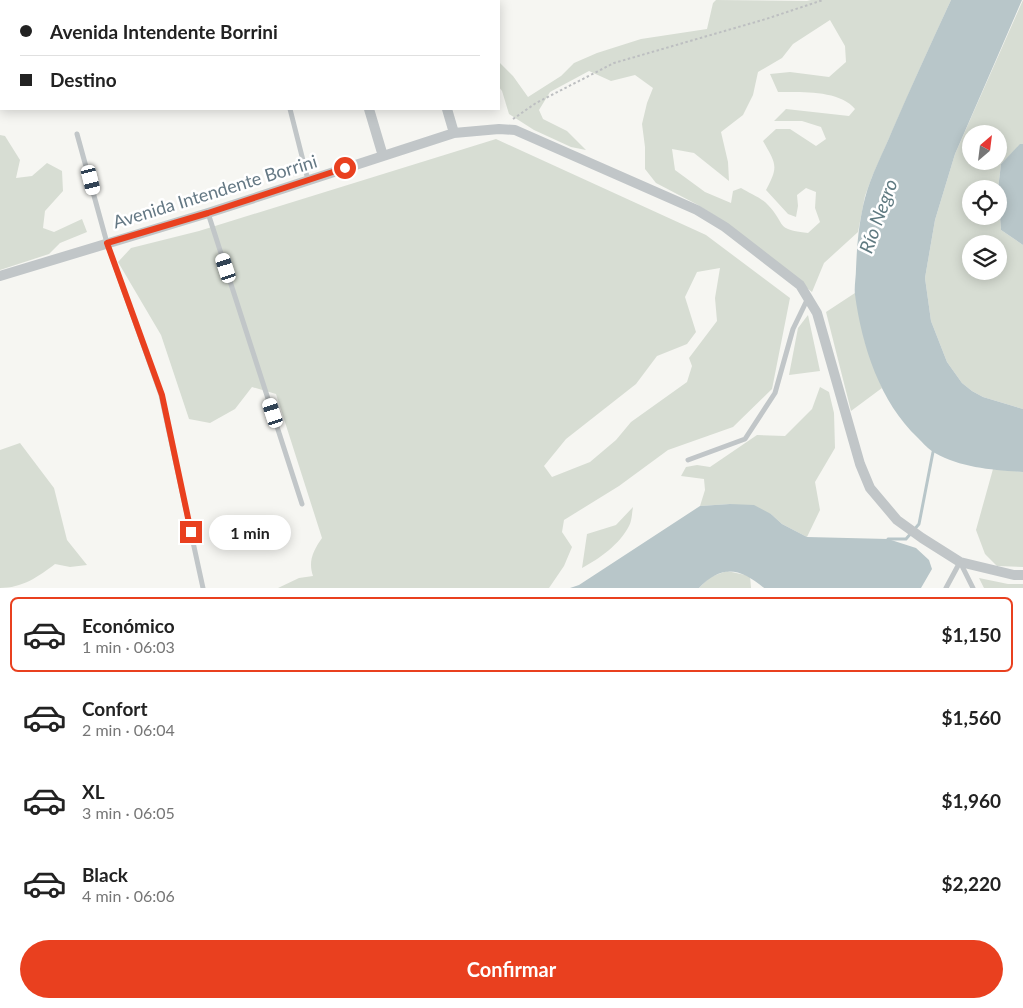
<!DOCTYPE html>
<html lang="es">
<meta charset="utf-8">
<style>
body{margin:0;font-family:Lato,sans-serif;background:#f2f2f2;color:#222;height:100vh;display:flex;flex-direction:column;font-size:19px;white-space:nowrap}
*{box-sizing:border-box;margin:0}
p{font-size:16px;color:#767676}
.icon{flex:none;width:28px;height:28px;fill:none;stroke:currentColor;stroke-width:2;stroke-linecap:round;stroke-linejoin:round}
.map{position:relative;height:588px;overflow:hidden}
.drawer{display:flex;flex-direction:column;background:#fff;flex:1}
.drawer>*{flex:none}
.top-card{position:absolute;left:0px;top:0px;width:500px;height:110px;box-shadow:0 2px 12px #0003;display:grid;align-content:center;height:110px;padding:0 20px;background:#fff}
.needle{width:32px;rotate:28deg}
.fabs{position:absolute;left:962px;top:125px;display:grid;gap:10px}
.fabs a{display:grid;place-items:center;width:45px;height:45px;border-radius:50%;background:#fff;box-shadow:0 2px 12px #0003;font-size:25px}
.end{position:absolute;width:22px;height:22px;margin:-11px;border:6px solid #e9401f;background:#fff;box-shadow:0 0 0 2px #fff}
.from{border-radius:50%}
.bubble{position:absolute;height:35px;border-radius:18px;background:#fff;box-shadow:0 2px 12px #0003;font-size:16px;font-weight:700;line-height:35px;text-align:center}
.car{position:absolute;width:15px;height:30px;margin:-15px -8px;border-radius:6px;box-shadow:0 0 4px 1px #0007;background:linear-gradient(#fff 24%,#345 0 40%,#fff 0 76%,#345 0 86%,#fff 0)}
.top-card b{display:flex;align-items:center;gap:18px;height:48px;font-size:19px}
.top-card b+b{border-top:1px solid #e0e0e0}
.top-card i{width:12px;height:12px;background:#222}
ul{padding:9px 0 0;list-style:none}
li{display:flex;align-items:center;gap:15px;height:75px;margin:0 10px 8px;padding:0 10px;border:2px solid transparent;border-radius:8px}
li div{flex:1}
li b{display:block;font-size:19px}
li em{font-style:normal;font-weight:700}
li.selected{border-color:#e9401f}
li>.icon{width:45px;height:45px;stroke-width:1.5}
.primary-button{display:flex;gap:10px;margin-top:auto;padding:10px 20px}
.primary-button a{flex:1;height:58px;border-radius:30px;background:#e9401f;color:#fff;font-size:20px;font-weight:700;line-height:58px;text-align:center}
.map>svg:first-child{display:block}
</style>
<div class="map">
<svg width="1023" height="588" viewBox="0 0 1023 588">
<rect width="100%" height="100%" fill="#f6f6f2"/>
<path fill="#d7ddd3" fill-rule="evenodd" d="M 0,0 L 125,0 L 126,1 L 1,1 L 0,26 Z
M 716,0 L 807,1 L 811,0 L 951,0 L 920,68 L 872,177 L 865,196 L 858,232 L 824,263 L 812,292 L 720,219 L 698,205 L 656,183 L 645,169 L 645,147 L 642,124 L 647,103 L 653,88 L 635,75 L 611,81 L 589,71 L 550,92 L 539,110 L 543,119 L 567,131 L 586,150 L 571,147 L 534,130 L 509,114 L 502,91 L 499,87 L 499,62 L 513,76 L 528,97 L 561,76 L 574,63 L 597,53 L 641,39 L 707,29 L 713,3 ZM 830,20 L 845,46 L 846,62 L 829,77 L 790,72 L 770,74 L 778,92 C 801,92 840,90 855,109 L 849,116 L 786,109 L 774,121 L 802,121 L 821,127 L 826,139 L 816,146 L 790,129 L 776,129 L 763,141 C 776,164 779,166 766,190 L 788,214 L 796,217 L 798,206 L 797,195 L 806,188 L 816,192 L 815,208 L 820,222 L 808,233 C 774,229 787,225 768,205 C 762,198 749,193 741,188 L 733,191 L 731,203 L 705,192 L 675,170 L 672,149 L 694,153 L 729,181 L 728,162 L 721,132 L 743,115 L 753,95 L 758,72 L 782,58 L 793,44 Z
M 1023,0 L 1023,144 L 1020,145 L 1001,164 L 998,189 L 971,189 L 971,216 L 999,216 L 999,200 L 1001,230 L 1023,245 L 1023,409 L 983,397 L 972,391 L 962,383 L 947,362 L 931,321 L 925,278 L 935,220 L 955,154 ZM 971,134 L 999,134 L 999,161 L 971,161 ZM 971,244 L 999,244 L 999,271 L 971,271 Z
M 0,135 L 5,136 L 20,160 L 16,178 L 32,176 L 47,163 L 62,171 L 63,191 L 45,211 L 43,228 L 54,232 L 82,219 L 87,232 L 60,243 L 49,254 L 0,270 Z
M 496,139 L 706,235 L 790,298 L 772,389 L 733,427 L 668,450 L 619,486 L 564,520 L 562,532 L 572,547 L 564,566 L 549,588 L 278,588 L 299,578 L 313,576 C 308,561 313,551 322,538 L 276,394 L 252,387 L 235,409 L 210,423 L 189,419 L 161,335 L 118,262 L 131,248 L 199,231 ZM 720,268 L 715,298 L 717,321 L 689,358 L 692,366 L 687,382 L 631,422 L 616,440 L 590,462 L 552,477 L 544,466 L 566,439 L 636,384 L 657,356 L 687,344 L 696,332 L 685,297 L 697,272 Z
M 855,293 L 865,342 L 882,388 L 851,411 L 826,312 Z
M 808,315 L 820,371 L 789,375 L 798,328 Z
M 820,387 L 829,392 L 834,413 L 835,448 L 815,482 L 820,510 L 807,537 L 782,524 L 771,514 L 730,504 L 700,506 L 705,490 L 704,479 L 681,476 L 686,467 L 697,465 L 710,467 L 757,435 L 785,436 L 812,409 Z
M 20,443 L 54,488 L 67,540 L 87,565 L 70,567 L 55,564 C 38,577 22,588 0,588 L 0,450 Z
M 993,469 L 1023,472 L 1023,567 L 997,566 L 985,554 L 976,530 Z
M 633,507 C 632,512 632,521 629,526 C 620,544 599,559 582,568 L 587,534 L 616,525 Z
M 727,571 L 750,576 L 751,588 L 699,588 L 710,577 Z
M 979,578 L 1008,584 L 1023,584 L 1023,588 L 984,588 Z"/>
<path fill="#b8c6c9" d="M 951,0 L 1022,0 L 955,154 L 935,220 L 925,278 L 931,321 L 947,362 L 962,383 L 972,391 L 983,397 L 1023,409 L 1023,472 C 994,470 961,468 935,453 C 929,450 923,443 918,438 C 880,402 862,346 855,295 C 854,287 856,277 856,269 C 857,244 859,221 865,198 C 871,175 883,153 892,131 C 911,87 931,43 951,0 Z
M 1020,144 L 1023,144 L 1023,245 L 1001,230 L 998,189 L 1001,164 Z
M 730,504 L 754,505 L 771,514 L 782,524 L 807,537 L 888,539 L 916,548 L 929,560 L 932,569 L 921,588 L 764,588 C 740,568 722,564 699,588 L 570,588 L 579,585 L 700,506 Z"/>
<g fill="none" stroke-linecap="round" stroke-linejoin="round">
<path stroke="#b8c6c9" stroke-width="3" d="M 888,539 L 906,539 L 919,524 L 933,452"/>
<path stroke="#bdbfc1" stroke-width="2" stroke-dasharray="2.5 2.5" stroke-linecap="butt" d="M 513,119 L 536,103 L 614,63 L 766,19 L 823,0"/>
<path stroke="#c1c6c8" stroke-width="5" d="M 290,109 L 308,180
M 77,134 L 107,243 L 161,395 L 203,588
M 208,213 L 302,504
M 688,460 L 745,439 L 775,393 L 793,329 L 808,298
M 946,588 L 960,562 L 973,588"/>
<path stroke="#c1c6c8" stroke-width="10" d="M 416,0 L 417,1
M 369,109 L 383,156
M 447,109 L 454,133
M 0,276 L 208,213 L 454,133 L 499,129 L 515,130 L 697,210 L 725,227 L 800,285 L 817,313 L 860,464 L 870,488 L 897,520 L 922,538 L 960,562 L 1014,575 L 1023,575"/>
</g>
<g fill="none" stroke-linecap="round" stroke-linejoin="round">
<path stroke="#e9401f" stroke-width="6" d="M 191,532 L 162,395 L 107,243 L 208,213 L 345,168"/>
</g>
<g text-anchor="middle" stroke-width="5" stroke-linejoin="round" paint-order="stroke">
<g font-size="18" fill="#647884" stroke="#fff">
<text transform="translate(215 192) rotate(-17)" y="6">Avenida Intendente Borrini</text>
</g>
<g font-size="19" font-style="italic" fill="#5f7a81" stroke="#fff">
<text transform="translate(878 216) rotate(-70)" y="7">Río Negro</text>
</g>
</g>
</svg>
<div class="fabs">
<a><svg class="needle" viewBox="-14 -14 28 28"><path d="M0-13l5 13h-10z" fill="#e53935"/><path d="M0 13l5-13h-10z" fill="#767676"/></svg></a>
<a><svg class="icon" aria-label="locate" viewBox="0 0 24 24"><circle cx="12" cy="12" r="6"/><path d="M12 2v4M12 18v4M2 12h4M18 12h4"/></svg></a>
<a><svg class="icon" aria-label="layers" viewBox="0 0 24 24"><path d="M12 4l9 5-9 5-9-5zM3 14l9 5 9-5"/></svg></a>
</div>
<i class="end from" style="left:345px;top:168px"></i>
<i class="end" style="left:191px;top:532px"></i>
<div class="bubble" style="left:209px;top:515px;width:82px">1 min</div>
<i class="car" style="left:91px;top:180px;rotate:166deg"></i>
<i class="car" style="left:226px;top:268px;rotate:342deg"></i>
<i class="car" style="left:273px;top:413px;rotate:342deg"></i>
<div class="top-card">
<b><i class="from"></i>Avenida Intendente Borrini</b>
<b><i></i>Destino</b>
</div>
</div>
<section class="drawer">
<ul>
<li class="selected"><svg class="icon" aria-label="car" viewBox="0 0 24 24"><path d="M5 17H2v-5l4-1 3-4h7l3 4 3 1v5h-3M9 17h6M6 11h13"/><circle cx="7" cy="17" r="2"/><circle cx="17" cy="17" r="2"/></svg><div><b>Económico</b><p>1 min · 06:03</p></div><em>$1,150</em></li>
<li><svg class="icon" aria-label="car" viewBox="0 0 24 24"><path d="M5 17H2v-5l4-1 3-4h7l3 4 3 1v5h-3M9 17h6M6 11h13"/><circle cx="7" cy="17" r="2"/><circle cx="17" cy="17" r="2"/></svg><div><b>Confort</b><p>2 min · 06:04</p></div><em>$1,560</em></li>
<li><svg class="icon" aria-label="car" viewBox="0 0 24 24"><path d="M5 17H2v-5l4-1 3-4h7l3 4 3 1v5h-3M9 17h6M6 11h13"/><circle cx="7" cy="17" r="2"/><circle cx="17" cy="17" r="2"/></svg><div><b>XL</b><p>3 min · 06:05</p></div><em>$1,960</em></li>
<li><svg class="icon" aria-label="car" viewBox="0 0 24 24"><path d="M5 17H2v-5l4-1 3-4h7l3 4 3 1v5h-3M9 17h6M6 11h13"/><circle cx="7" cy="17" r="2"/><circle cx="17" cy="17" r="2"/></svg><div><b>Black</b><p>4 min · 06:06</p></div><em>$2,220</em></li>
</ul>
<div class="primary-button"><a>Confirmar</a></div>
</section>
